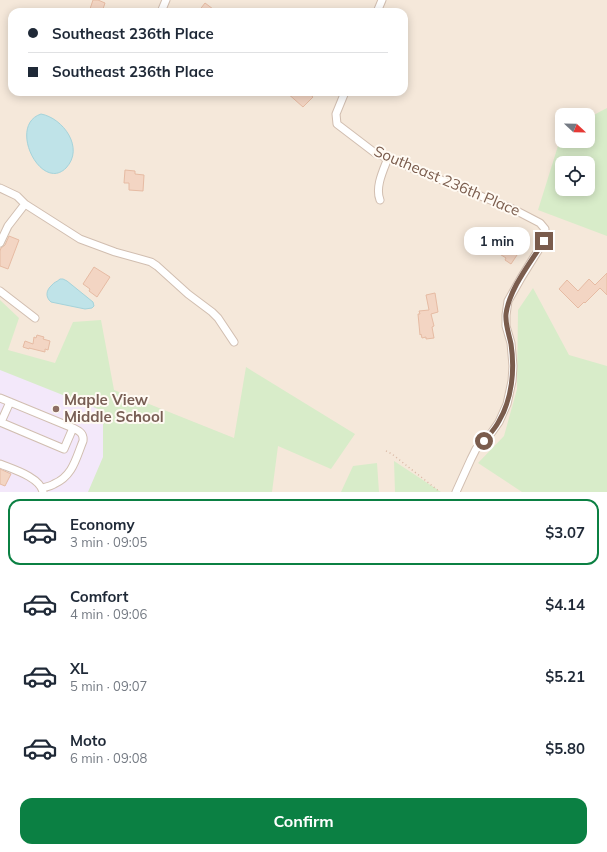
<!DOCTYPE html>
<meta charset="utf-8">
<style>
body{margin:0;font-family:Mulish,sans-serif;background:#f6f6f7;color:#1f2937;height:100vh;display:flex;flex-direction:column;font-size:15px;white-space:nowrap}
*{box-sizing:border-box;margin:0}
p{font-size:13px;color:#747a83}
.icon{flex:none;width:22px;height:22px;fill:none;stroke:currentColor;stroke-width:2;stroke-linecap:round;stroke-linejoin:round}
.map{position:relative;height:492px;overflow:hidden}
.sheet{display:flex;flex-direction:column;background:#fff;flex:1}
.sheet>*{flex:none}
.banner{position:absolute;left:8px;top:8px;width:400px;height:88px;border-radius:12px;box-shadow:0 2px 10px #0003;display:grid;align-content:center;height:88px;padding:0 20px;background:#fff}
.needle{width:26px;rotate:112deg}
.controls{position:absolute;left:555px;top:108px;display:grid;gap:8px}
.controls a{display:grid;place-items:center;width:40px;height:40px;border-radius:8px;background:#fff;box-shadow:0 2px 10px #0003;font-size:20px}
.end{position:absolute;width:18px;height:18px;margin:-9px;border:5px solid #7a5c4d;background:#fff;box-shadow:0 0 0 2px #fff}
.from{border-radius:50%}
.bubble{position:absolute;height:28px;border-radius:12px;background:#fff;box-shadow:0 2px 10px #0003;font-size:13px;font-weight:700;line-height:28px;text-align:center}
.banner b{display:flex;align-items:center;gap:14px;height:38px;font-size:15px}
.banner b+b{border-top:1px solid #e0e1e3}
.banner i{width:10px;height:10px;background:#1f2937}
ul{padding:7px 0 0;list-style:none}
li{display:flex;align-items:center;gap:12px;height:66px;margin:0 8px 6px;padding:0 12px;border:2px solid transparent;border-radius:12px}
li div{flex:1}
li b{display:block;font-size:15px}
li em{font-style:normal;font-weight:700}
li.on{border-color:#0b8043}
li>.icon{width:36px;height:36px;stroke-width:1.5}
.primary-button{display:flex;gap:8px;margin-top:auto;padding:8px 20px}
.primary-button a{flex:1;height:46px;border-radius:12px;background:#0b8043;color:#fff;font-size:16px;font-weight:700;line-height:46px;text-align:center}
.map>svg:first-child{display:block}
</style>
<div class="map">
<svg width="607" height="492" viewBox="0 0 607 492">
<rect width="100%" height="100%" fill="#fdf6ec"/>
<path fill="#f5e8da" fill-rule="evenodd" d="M 0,0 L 607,0 L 607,492 L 208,492 L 0,365 ZM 12,12 L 404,12 L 404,92 L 12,92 ZM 562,115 L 588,115 L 588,141 L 562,141 ZM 562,163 L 588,163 L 588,189 L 562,189 Z"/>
<path fill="#f3e8fa" d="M 0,365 L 224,453 L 208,492 L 0,492 Z"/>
<path fill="#d8ecc9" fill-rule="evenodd" d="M 607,108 L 607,236 L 538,210 L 562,133 L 562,141 L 588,141 L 588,118 ZM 562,163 L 588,163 L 588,189 L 562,189 Z
M 533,288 L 569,355 L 607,366 L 607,492 L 522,492 L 478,463 L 504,436 L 517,389 L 518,310 Z
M 0,300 L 19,318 L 8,350 L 55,363 L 73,322 L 101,320 L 114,390 L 234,438 L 246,367 L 355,434 L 331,469 L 278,446 L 272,492 L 88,492 L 103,457 L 103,411 L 0,370 Z
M 394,461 L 441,492 L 395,492 Z
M 377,463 L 379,492 L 341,492 L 353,466 Z"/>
<path fill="#bfe3e8" stroke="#a5d3da" d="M 41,114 C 63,118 85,148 66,168 C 41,193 7,125 41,114 Z
M 60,279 L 63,279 L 67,281 L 93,302 L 94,306 L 92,308 L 85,309 L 51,302 C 45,297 46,290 52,285 C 54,282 57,282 60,279 Z"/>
<path fill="#f3d5c3" stroke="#e6bba3" d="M 93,0 L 98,0 L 105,3 L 102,12 L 89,12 Z
M 205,3 L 217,12 L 198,12 Z
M 286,92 L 298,92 L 302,96 L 306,92 L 307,92 L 313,97 L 303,107 Z
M 125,170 L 135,171 L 135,174 L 144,175 L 143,191 L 129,190 L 129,183 L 124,183 Z
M 504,235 L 521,245 L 516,254 L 517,255 L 511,264 L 505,260 L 506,258 L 495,251 Z
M 9,236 L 19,240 L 8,269 L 0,266 L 0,251 L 1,248 L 5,245 Z
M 94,267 L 110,277 L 97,297 L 89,291 L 90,289 L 83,284 Z
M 607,273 L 607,295 L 600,288 L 585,303 L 584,302 L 578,308 L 559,289 L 567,280 L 578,291 L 589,279 L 595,285 Z
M 435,293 L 438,312 L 431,314 L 434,326 L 432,327 L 434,338 L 426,339 L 426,337 L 422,338 L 421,334 L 420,335 L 418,314 L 420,314 L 419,311 L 429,310 L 426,295 Z
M 37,335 L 44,337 L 43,339 L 50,341 L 48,350 L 45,349 L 45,352 L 29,348 L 29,349 L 23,347 L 25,341 L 33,344 L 34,337 L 36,338 Z
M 0,469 L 11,474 L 5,486 L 0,484 Z"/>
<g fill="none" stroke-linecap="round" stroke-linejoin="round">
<defs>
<path id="minor" d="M 161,12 L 166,0
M 377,12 L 382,0
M 345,92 L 336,114 L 337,124 L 375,153 L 515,210 L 540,223 L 545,229 L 544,241 L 521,278 L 508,301 L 506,315 L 506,326 L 511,343 L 513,366 L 512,381 L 507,404 L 499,422 L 492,432 L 476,449 L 471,459 L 456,492
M 0,188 L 17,196 L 25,204 L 80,239 L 115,252 L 151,262 L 157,266 L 188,294 L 212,312 L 218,318 L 234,342
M 380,200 C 375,187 383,171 388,158
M 0,243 L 8,226 L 25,204
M 0,291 L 35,318
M 0,398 L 73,428 L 64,449 L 0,422
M 1,422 L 10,402
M 0,464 C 12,469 40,477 43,492
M 42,488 C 46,487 51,486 54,484 C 73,476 76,458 83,441 C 84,433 79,431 73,428"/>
</defs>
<use href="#minor" stroke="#d1beb0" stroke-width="9"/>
<path stroke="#d9b8a5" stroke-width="1.5" stroke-dasharray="1 3" stroke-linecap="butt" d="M 386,451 L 392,454 L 440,492"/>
<use href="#minor" stroke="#fff" stroke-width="7"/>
</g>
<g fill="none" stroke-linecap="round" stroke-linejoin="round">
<path stroke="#7a5c4d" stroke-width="5" d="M 484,441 C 489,435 495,429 499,421 C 512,399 515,370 511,344 C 509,334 505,324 506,314 C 509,289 531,262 544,241"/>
</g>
<circle fill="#8d6e63" stroke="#fffaf3" stroke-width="1.5" cx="56" cy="409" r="4"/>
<g text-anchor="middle" stroke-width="4" stroke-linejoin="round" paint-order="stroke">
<g font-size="15" fill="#7a5c4d" stroke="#fffaf3">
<text transform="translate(447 181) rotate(23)" y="5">Southeast 236th Place</text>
</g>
<g font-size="15" font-weight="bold" fill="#785e54" stroke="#fffaf3" text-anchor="start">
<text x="64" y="405">Maple View<tspan x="64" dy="17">Middle School</tspan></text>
</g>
</g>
</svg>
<div class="controls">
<a><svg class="needle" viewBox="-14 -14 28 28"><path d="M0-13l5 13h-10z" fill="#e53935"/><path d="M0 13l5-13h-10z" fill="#747a83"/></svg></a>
<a><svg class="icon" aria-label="locate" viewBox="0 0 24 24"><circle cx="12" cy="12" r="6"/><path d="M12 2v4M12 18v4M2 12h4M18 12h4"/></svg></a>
</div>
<i class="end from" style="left:484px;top:441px"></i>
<i class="end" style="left:544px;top:241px"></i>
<div class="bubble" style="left:464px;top:227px;width:66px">1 min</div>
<div class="banner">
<b><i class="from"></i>Southeast 236th Place</b>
<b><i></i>Southeast 236th Place</b>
</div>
</div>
<section class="sheet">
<ul>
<li class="on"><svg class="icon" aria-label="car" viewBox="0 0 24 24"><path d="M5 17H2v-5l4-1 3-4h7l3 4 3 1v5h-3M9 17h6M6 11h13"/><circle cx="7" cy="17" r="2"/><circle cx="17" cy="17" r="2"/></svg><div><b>Economy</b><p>3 min · 09:05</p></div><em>$3.07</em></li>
<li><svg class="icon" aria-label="car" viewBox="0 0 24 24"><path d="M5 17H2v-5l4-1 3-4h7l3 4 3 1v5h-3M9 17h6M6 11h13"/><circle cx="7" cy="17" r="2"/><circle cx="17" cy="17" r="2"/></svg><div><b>Comfort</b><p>4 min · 09:06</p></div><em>$4.14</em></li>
<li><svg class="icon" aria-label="car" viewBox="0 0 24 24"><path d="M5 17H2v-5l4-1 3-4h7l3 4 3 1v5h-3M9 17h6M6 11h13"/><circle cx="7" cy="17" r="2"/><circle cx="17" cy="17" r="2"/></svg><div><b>XL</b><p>5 min · 09:07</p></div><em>$5.21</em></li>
<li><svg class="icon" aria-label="car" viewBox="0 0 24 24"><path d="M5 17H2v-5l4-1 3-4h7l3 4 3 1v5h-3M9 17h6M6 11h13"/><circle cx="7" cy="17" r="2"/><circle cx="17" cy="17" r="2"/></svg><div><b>Moto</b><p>6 min · 09:08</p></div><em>$5.80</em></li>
</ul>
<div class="primary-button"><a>Confirm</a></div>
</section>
